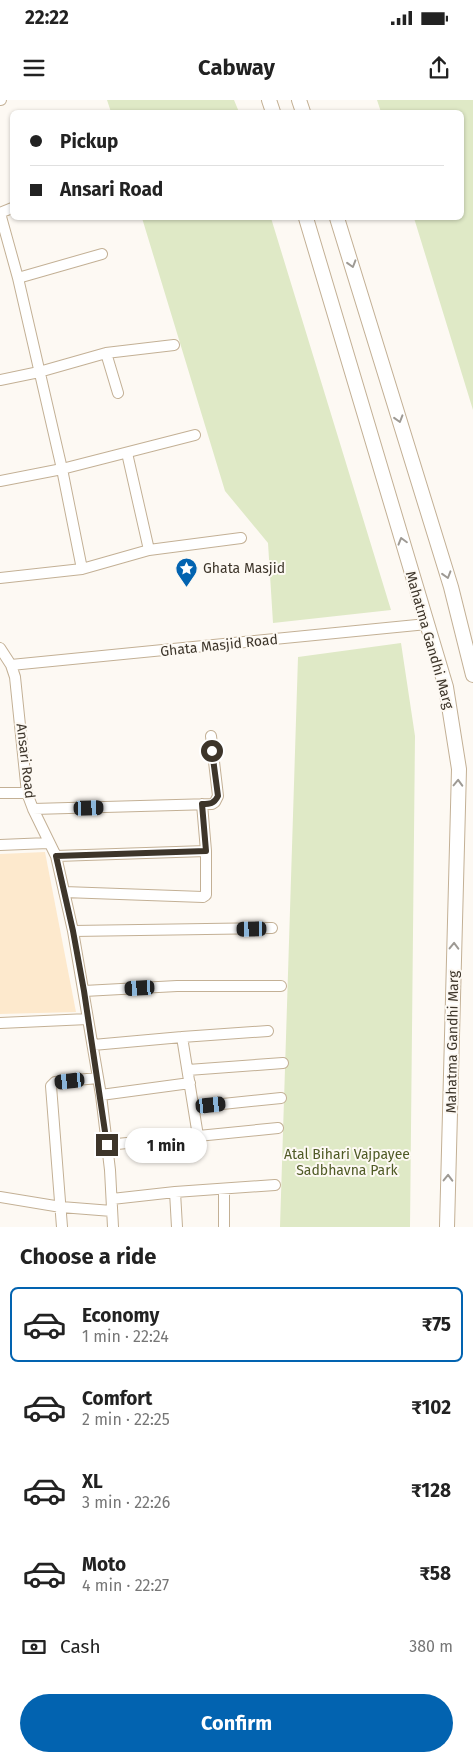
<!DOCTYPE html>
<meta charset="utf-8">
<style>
body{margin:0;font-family:"Fira Sans",sans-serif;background:#f2f2f2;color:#222;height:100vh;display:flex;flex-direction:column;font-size:19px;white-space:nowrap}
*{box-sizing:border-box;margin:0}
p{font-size:16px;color:#767676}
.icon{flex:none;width:28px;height:28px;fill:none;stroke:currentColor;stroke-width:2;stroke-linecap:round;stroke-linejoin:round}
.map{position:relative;height:1127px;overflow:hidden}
.details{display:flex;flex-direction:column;background:#fff;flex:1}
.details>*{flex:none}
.banner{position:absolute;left:10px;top:10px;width:454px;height:110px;border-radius:8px;box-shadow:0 1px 4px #0004;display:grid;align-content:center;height:110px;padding:0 20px;background:#fff}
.end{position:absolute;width:22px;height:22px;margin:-11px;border:6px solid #3d352a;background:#fff;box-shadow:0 0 0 2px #fff}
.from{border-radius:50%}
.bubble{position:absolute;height:35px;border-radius:18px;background:#fff;box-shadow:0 1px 4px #0004;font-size:16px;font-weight:700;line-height:35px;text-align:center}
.car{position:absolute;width:15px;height:30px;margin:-15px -8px;border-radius:6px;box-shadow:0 0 4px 1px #0007;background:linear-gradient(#222 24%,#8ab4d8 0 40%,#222 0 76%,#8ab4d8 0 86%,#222 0)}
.banner b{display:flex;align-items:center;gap:18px;height:48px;font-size:19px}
.banner b+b{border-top:1px solid #e0e0e0}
.banner i{width:12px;height:12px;background:#222}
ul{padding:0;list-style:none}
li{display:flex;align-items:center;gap:15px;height:75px;margin:0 10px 8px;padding:0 10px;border:2px solid transparent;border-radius:8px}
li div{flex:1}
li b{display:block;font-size:19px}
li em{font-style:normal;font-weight:700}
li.on{border-color:#0263b0}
li>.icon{width:45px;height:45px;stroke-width:1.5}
h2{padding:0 20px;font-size:22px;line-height:60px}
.pay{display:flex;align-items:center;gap:12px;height:55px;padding:0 20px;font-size:19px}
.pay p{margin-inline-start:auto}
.button{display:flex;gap:10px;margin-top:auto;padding:10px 20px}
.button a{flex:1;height:58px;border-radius:30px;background:#0263b0;color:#fff;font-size:20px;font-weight:700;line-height:58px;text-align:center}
.status{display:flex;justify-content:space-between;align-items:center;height:35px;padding:0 25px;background:#fff;direction:ltr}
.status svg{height:14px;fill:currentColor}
header{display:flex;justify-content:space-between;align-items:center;height:65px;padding:0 20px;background:#fff;font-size:22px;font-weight:700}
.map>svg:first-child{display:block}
</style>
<div class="status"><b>22:22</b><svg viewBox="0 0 49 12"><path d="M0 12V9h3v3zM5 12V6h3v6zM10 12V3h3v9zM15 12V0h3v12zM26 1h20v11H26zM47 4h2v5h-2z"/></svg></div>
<header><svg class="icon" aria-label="menu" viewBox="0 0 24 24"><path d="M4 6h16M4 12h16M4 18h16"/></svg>Cabway<svg class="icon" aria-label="share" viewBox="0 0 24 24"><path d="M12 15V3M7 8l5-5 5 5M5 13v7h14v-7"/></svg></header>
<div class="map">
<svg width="473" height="1127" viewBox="0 0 473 1127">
<rect width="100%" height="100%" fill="#fdf9f3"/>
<path fill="#fde9cd" d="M 45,752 L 76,912 L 0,914 L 0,754 Z"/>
<path fill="#dfe9c6" d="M 107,0 L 234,0 L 239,12 L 111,12 Z
M 377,0 L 473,0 L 473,310 L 414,118 L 461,118 L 461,12 L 381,12 Z
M 142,118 L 271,118 L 391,510 L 273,523 L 268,443 L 225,391 Z
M 401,543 L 415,636 L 410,1127 L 280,1127 L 298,557 Z"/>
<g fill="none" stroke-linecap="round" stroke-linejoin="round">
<defs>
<path id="minor" d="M 0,0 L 1,0
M 0,113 L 18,178 L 62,369 L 82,469
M 0,113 L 12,108
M 18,178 L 102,154
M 106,253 L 118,293
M 0,280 L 39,272 L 106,253 L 174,245
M 127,353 L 149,450
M 0,381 L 62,369 L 195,335
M 0,478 L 82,469 L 149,450 L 241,438
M 0,548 L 11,565 L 15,577 L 27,693 L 33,709 L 56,756 L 73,831 L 101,995 L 110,1070 L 113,1127
M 11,565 L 427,524
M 0,693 L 27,693
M 33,709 L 212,704 L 215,702 L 218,696 L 211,636
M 0,745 L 48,743
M 56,756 L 206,751 L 202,704
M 64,792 L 203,797 L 206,795 L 206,751
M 73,831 L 272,828
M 84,891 L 177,886 L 281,886
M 0,923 L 88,919
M 182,937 L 198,1036
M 93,945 L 182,937 L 268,931
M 188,970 L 283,963
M 101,995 L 190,983
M 194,1007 L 281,998
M 107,1045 L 278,1028
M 224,1089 L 224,1127
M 175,1092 L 177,1127
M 0,1097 L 61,1107 L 112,1111
M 112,1099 L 175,1092 L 275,1085
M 62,1127 L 51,986 L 55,982 L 98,978"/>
<path id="major" d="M 269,0 L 273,12
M 299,0 L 303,12
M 306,118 L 446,587 L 459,669 L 447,1127
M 337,118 L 451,487 L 473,575"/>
</defs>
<use href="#minor" stroke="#c3b095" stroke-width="12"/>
<use href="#major" stroke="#c3b095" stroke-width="16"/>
<use href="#minor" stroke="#fff" stroke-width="10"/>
<use href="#major" stroke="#fff" stroke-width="14"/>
</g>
<defs><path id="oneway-chevron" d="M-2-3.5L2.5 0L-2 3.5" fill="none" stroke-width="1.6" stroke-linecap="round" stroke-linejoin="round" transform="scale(1.25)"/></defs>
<g stroke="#9e9a94">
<use href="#oneway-chevron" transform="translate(352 164) rotate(73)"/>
<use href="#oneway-chevron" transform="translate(399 319) rotate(73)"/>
<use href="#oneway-chevron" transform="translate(402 441) rotate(-106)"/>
<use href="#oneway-chevron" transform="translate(447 475) rotate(73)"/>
<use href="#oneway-chevron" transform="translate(458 683) rotate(-88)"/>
<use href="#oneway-chevron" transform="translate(454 846) rotate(-89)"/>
<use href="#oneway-chevron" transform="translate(448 1078) rotate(-89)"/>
</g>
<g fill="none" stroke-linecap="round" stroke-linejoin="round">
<path stroke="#3d352a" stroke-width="6" d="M 107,1045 L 84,891 L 73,831 L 56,756 L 206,751 L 202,704 C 210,704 214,704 218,696 L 212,651"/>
</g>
<defs>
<symbol id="sight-pin" viewBox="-11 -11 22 30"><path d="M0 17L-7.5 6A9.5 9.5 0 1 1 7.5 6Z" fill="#0263b0" stroke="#fdf9f3"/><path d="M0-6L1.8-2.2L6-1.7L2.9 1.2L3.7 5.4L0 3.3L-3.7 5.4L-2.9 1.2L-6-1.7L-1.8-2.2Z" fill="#fff"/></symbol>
</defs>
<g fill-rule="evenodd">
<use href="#sight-pin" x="174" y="456" width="25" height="34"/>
</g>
<g text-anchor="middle" stroke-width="4" stroke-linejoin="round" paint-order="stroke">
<g font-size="14" fill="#3d352a" stroke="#fdf9f3" text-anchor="start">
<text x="203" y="473">Ghata Masjid</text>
</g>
<g font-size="14" fill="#3d352a" stroke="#fdf9f3">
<text transform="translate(430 540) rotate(74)" y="5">Mahatma Gandhi Marg</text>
<text transform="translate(219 545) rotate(-6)" y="5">Ghata Masjid Road</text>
<text transform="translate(26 661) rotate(83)" y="5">Ansari Road</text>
<text transform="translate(452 942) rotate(-89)" y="5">Mahatma Gandhi Marg</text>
</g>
<g font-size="14" fill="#4f5a25" stroke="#fdf9f3">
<text x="347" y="1059">Atal Bihari Vajpayee<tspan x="347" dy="16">Sadbhavna Park</tspan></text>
</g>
</g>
</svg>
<i class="end from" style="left:212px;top:651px"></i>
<i class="end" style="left:107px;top:1045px"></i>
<div class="bubble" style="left:125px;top:1028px;width:82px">1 min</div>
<i class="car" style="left:89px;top:708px;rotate:88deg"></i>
<i class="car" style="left:252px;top:829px;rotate:269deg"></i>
<i class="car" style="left:140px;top:888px;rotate:267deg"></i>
<i class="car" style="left:70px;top:981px;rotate:264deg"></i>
<i class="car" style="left:211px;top:1005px;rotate:84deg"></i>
<div class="banner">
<b><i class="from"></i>Pickup</b>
<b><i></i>Ansari Road</b>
</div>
</div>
<section class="details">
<h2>Choose a ride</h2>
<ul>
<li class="on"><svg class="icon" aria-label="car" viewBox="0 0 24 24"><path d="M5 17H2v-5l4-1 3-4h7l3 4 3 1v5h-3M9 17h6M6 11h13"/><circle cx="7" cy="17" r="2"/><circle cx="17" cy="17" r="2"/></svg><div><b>Economy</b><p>1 min · 22:24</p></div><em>₹75</em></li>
<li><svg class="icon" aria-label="car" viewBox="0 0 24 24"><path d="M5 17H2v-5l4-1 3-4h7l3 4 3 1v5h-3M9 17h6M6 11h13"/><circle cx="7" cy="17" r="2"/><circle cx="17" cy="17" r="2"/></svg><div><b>Comfort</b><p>2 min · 22:25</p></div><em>₹102</em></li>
<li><svg class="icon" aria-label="car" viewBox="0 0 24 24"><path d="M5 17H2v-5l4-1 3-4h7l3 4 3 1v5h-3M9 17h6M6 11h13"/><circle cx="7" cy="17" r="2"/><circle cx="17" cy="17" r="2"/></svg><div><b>XL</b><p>3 min · 22:26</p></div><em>₹128</em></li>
<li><svg class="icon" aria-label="car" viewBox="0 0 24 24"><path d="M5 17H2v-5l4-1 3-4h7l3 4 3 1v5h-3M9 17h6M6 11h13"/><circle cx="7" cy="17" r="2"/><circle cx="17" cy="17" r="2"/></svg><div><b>Moto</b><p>4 min · 22:27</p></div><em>₹58</em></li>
</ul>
<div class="pay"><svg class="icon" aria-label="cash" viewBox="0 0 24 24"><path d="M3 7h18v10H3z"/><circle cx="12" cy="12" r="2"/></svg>Cash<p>380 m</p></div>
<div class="button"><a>Confirm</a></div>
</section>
